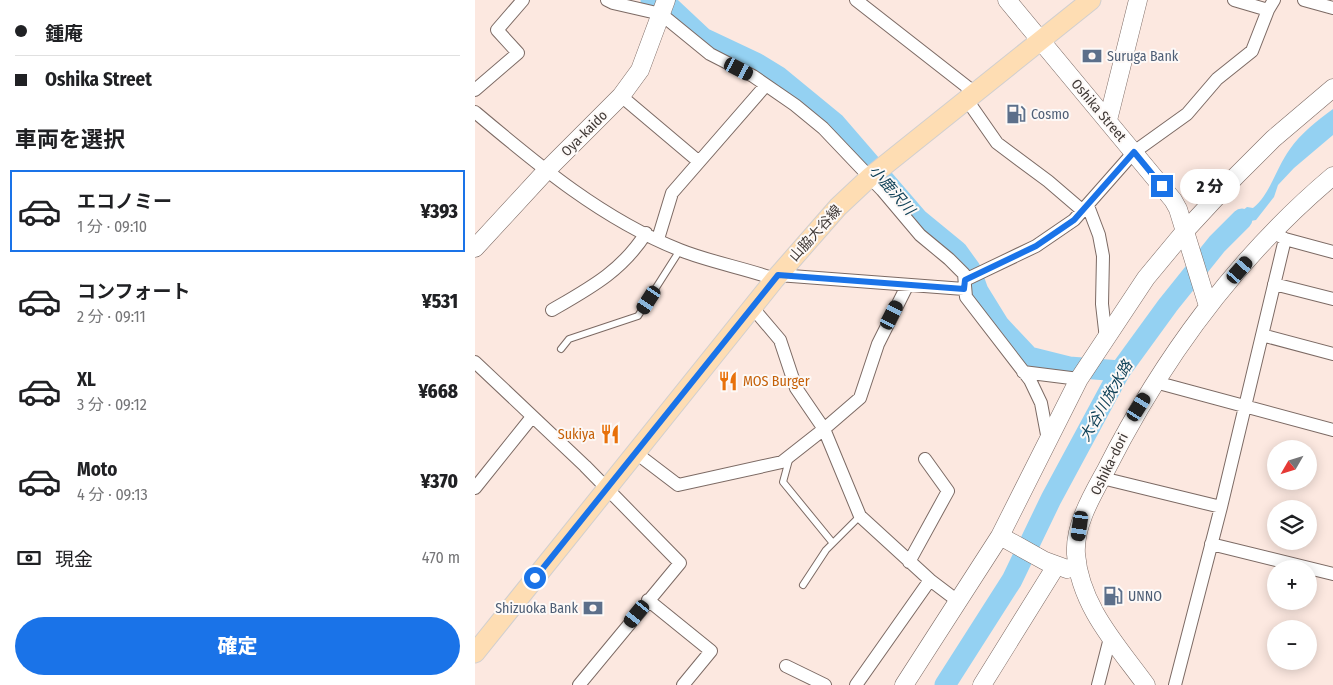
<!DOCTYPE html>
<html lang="ja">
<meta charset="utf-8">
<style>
body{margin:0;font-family:"Fira Sans Condensed","Noto Sans JP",sans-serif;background:#f6f6f6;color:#202124;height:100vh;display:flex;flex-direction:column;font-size:19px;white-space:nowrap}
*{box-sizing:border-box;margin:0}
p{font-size:16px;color:#757577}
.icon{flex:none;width:28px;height:28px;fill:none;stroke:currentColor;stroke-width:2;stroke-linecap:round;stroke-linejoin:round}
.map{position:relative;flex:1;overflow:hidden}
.panel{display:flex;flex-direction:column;background:#fff;width:475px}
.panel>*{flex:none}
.guide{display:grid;align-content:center;height:110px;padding:0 15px;background:#fff}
.needle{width:32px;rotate:231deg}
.controls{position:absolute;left:792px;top:440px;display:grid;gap:10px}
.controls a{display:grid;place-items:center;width:50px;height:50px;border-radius:50%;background:#fff;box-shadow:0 2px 12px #0003;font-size:25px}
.end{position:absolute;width:22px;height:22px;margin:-11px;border:6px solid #1a73e8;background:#fff;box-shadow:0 0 0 2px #fff}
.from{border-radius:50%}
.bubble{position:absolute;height:35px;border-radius:18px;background:#fff;box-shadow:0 2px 12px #0003;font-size:16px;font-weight:800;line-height:35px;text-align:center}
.car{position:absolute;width:15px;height:30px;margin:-15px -8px;border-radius:6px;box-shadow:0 0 4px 1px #0007;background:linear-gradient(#222 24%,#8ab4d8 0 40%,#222 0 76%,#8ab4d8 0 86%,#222 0)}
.guide b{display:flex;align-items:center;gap:18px;height:48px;font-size:19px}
.guide b+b{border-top:1px solid #e0e0e0}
.guide i{width:12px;height:12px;background:#202124}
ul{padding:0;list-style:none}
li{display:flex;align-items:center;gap:15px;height:82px;margin:0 10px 8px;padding:0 5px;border:2px solid transparent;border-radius:0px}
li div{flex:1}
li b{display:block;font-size:19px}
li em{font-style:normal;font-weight:800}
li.selected{border-color:#1a73e8}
li>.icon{width:45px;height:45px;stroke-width:1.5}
h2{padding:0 15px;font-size:22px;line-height:60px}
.pay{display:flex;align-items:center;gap:12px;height:55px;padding:0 15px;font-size:19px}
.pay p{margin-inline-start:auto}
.action{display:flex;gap:10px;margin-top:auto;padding:10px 15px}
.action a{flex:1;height:58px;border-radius:30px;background:#1a73e8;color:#fff;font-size:20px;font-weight:800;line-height:58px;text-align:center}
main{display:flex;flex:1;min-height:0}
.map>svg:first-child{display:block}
</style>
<main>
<section class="panel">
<div class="guide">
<b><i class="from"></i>鍾庵</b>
<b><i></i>Oshika Street</b>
</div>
<h2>車両を選択</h2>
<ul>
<li class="selected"><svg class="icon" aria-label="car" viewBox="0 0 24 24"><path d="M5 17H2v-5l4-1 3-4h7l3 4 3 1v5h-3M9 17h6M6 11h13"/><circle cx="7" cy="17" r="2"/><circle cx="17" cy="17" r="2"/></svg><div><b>エコノミー</b><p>1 分 · 09:10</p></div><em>¥393</em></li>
<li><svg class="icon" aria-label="car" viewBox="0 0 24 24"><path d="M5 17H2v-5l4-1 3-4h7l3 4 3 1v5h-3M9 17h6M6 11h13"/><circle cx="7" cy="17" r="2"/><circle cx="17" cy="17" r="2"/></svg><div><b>コンフォート</b><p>2 分 · 09:11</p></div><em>¥531</em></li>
<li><svg class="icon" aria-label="car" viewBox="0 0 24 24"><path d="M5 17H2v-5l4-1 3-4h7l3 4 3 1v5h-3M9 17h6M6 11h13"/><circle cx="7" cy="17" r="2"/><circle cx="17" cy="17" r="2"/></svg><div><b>XL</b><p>3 分 · 09:12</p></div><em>¥668</em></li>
<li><svg class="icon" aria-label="car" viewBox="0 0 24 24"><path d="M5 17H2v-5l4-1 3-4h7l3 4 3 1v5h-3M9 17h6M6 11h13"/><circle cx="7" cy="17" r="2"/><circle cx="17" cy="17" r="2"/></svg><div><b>Moto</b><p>4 分 · 09:13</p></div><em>¥370</em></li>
</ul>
<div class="pay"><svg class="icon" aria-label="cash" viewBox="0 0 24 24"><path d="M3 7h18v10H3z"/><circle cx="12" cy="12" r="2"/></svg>現金<p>470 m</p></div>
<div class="action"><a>確定</a></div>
</section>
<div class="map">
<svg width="858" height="685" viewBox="0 0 858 685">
<rect width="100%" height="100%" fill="#fce8e0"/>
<path fill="#94d1f2" d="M 858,109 L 858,135 L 819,168 L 803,185 L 799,197 L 781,220 C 766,222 756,231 745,241 L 758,218 L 772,207 L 778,208 C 795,195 801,168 815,149 C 825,134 843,120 858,109 Z"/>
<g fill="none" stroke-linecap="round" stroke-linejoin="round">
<path stroke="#94d1f2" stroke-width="21" d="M 176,0 L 196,8 L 228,38 L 281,63 L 304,77 L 360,123 L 443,219 L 482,251 L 495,269 L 503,291 L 524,325 L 554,357 L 594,367 L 645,371
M 470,685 L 537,580 L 576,499 L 645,371 L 693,305 L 742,244 L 767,219"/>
<defs>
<path id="lane" d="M 86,349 L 94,339 L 163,316 L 205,250
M 314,460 L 308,482 L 357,542
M 328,585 L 351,550 L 385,516"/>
<path id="street" d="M 132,0 L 138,3 L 186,14 L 235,54 L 278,76 L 320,105 L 348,128 L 407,190 L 445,235 L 474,259 L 489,274 L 491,297 L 555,380 L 566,403 L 573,440
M 381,0 L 500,93
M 759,0 L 793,10
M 829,0 L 858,8
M 0,90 L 43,53 L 22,30 L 48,0
M 146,96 L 223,161
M 492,100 L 522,143 L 573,181 L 608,211
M 0,112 C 63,165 127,219 205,250 C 235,262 269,268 300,279
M 613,206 L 624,235 L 628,256 L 627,304 L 631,339
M 803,235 L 810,239 L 858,252
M 183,239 L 197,193 L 291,85
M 303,275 L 489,289
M 490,280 L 561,246 L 599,220 L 659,152 L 712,114 L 742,79 L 777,51 L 793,10 L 799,0
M 799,284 L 858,299
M 277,307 L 305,340 L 321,388 L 349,429 L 385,516 L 455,580 L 484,602
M 77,310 C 115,288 147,271 171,233
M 787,335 L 858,354
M 0,362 L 110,466 L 205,563 L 104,685
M 548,372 L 604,379
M 680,382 L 858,430
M 161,453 L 203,485 L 307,462 L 349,429 L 385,398 L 403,344 L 432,286
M 627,478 L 746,507
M 0,488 L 57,417
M 736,544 L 858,574
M 434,562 L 473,491 L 450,459
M 173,600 L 236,651 L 208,685
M 311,666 L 350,685
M 381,685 L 455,580
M 623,685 L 635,638
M 700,685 L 746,507 L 810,239"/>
<path id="secondary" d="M 532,0 L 698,200 L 703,209 L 733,306
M 633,120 L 663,0
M 0,248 L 71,171 L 146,96 L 165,70 L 191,0
M 525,536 L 570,561 L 592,569
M 429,685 L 525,536 L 604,379 L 671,278 L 710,231 L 761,176 L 798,139 L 858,88
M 507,685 L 581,566
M 671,685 C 642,645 605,606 601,554 C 599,525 618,494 631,470 C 687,359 763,256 858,176"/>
<path id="primary" d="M 0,653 L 300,279 L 363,207 L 395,177 L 616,0"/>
</defs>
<use href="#lane" stroke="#7c6a64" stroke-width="8"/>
<use href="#street" stroke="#7c6a64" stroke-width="14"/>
<use href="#secondary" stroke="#7c6a64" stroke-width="19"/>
<use href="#primary" stroke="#d1cfcf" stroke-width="21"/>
<use href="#lane" stroke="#fff" stroke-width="6"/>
<use href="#street" stroke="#fff" stroke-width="12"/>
<use href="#secondary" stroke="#fff" stroke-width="18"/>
<use href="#primary" stroke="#feddb3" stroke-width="19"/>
</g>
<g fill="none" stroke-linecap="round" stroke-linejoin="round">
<path stroke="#1a73e8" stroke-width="6" d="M 60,578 L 303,275 L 489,289 L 490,280 L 561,246 L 599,220 L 659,152 L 687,186"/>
</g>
<defs>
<symbol id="bank-bare" viewBox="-9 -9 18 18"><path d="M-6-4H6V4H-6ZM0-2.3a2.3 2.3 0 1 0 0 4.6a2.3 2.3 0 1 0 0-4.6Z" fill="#5c6f8a" stroke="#fdf9f7" stroke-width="2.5" paint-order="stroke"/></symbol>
<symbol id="fuel-bare" viewBox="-9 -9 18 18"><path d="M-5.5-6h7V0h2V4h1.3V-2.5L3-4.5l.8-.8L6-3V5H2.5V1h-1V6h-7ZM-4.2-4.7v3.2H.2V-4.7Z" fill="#5c6f8a" stroke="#fdf9f7" stroke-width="2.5" paint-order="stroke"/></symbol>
<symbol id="restaurant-bare" viewBox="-9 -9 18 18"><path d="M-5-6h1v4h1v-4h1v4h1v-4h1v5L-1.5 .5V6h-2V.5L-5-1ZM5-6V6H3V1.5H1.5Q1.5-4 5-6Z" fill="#e8710a" stroke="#fdf9f7" stroke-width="2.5" paint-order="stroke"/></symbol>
</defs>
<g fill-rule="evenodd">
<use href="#bank-bare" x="603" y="42" width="28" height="28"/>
<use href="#fuel-bare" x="527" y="100" width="28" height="28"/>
<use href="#restaurant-bare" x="239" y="367" width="28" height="28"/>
<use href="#restaurant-bare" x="121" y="420" width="28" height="28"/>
<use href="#fuel-bare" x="624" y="582" width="28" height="28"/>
<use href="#bank-bare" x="104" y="594" width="28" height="28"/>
</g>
<g text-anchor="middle" stroke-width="4" stroke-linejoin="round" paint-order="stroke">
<g font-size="14" fill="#4e5e75" stroke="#fdf9f7" text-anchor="start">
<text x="632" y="61">Suruga Bank</text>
<text x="556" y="119">Cosmo</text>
<text x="653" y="601">UNNO</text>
<text x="103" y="613" text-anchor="end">Shizuoka Bank</text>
</g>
<g font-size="14" fill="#3f3835" stroke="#fdf9f7">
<text transform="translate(624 110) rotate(50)" y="5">Oshika Street</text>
<text transform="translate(109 133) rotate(-45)" y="5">Oya-kaido</text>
<text transform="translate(340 233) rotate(-48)" y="5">山脇大谷線</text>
<text transform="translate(634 464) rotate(-64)" y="5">Oshika-dori</text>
</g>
<g font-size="14" fill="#c56008" stroke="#fdf9f7" text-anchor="start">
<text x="268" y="386">MOS Burger</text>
<text x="120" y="439" text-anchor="end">Sukiya</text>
</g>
<g font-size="15" font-style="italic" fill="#0c3f56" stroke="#fdf9f7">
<text transform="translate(417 190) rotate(49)" y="5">小鹿沢川</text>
<text transform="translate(631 401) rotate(-60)" y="5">大谷川放水路</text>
</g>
</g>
</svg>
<div class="controls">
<a><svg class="needle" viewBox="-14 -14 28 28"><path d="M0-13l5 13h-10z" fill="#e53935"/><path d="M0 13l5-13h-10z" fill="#757577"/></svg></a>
<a><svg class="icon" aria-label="layers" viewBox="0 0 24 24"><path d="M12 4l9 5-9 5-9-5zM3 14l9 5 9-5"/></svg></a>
<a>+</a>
<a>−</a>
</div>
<i class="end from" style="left:60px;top:578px"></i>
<i class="end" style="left:687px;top:186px"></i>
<div class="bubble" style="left:705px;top:169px;width:60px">2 分</div>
<i class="car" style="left:264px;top:69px;rotate:117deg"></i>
<i class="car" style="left:765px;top:270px;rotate:41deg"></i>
<i class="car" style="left:174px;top:300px;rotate:213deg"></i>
<i class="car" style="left:417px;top:315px;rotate:27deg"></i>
<i class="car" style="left:664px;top:407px;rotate:32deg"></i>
<i class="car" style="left:605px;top:526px;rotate:188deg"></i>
<i class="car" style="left:162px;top:614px;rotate:219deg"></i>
</div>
</main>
